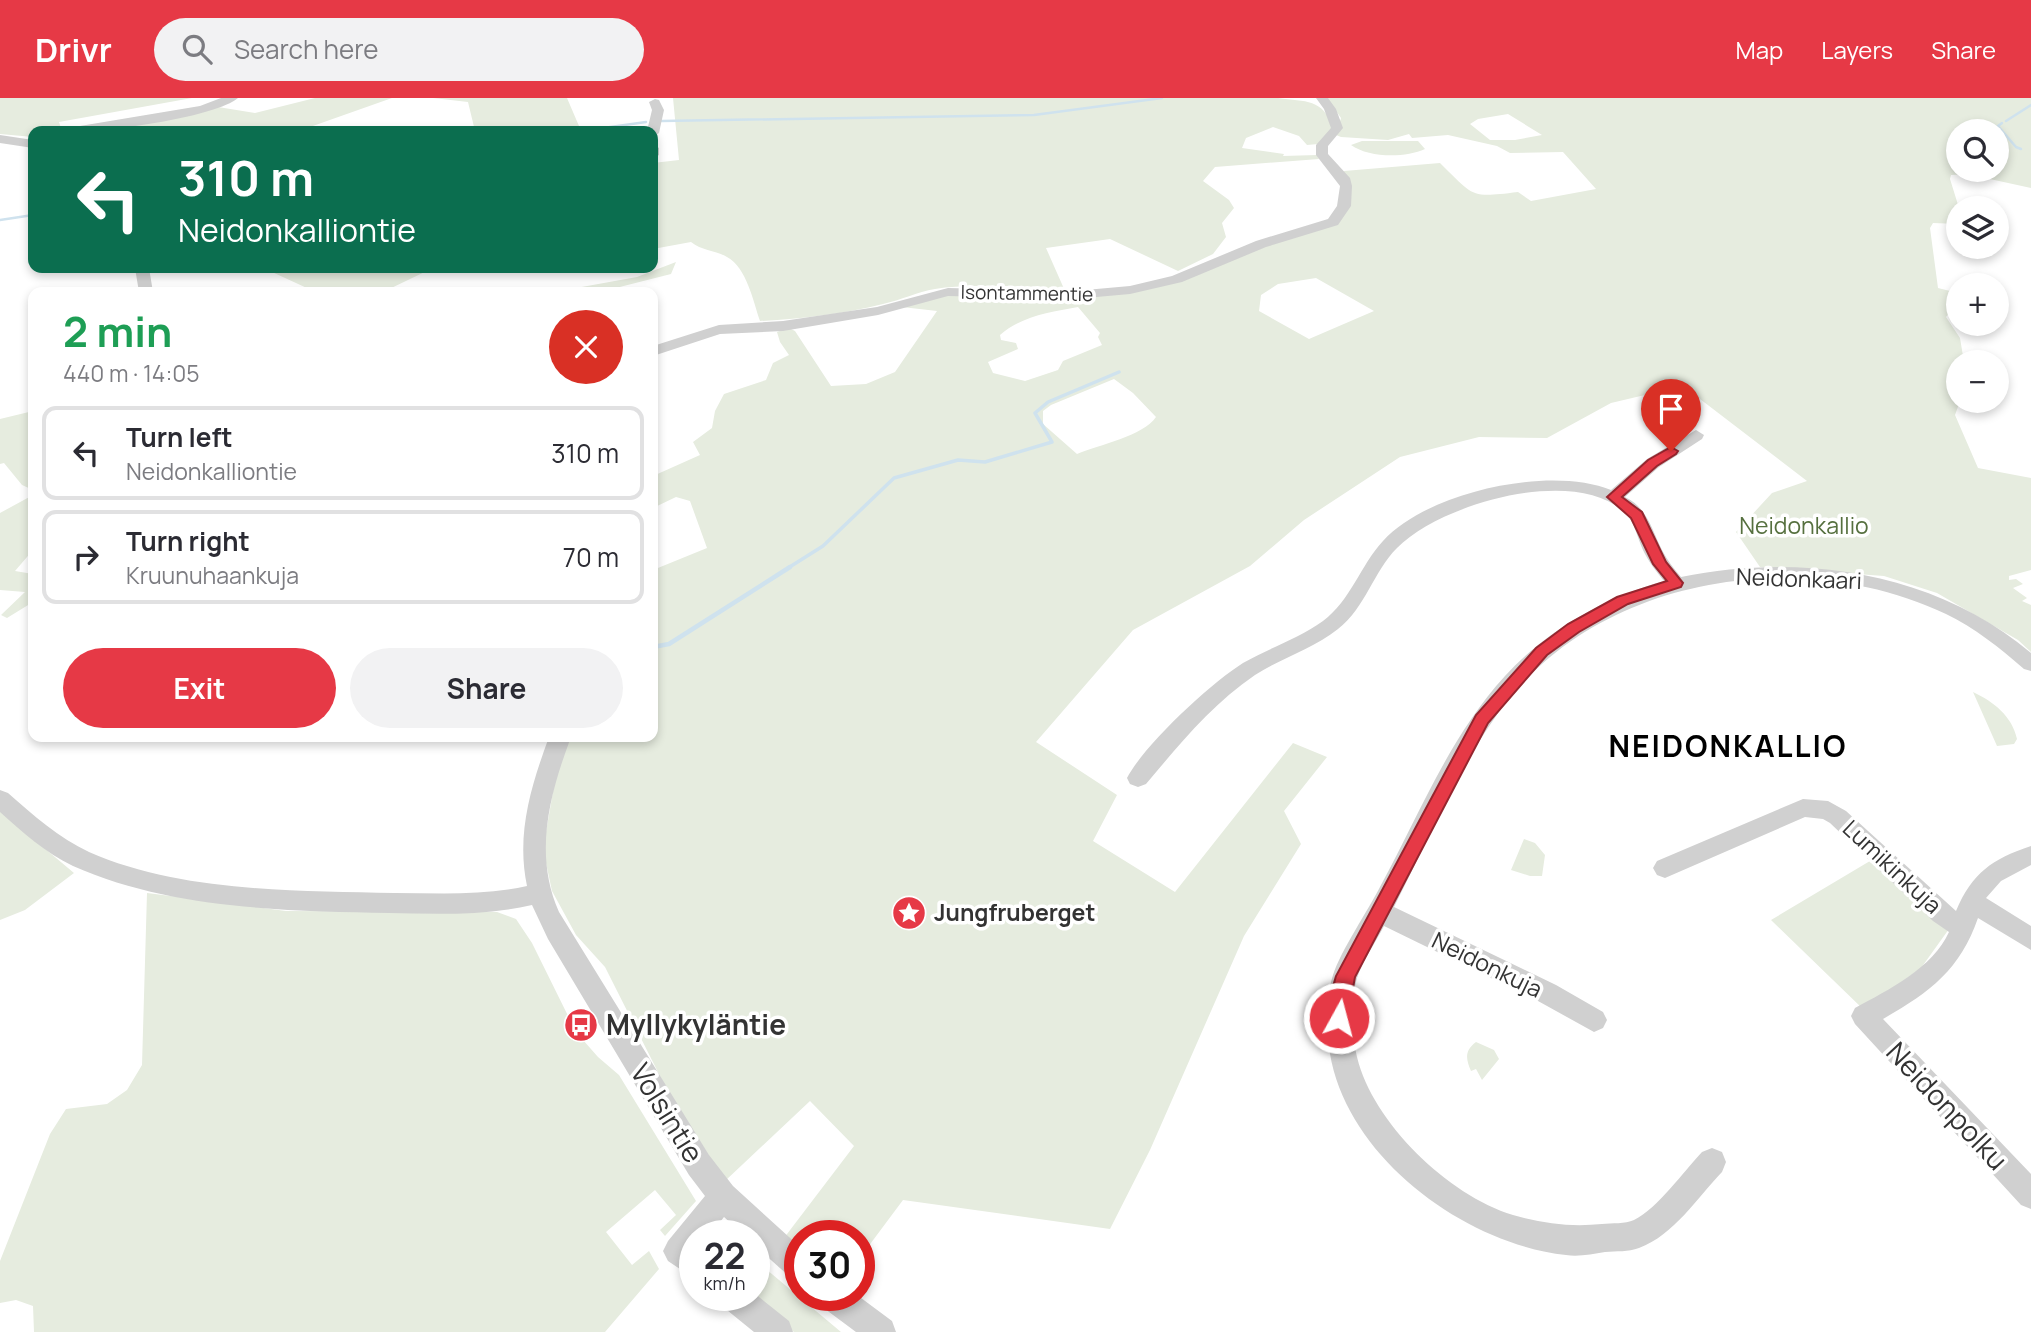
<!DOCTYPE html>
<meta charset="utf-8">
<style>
:root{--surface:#fff;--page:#f2f2f3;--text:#2b2b33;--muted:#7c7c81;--line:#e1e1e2;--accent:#e63946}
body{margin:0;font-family:Manrope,sans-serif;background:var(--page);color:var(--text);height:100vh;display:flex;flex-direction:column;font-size:26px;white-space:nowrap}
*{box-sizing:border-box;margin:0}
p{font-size:23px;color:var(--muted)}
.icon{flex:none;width:38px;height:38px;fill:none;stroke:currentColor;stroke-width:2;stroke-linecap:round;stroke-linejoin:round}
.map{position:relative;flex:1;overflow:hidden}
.details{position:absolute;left:28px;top:189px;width:630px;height:455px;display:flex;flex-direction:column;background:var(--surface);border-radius:14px;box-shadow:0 4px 10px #0003}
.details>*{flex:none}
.guide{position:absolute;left:28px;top:28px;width:630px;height:147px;border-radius:14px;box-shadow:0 4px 10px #0003;background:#0b6e4f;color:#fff;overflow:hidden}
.controls{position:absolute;left:1946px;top:21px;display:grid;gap:14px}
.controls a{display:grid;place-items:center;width:63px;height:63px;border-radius:50%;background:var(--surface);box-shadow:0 4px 10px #0003;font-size:35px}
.speed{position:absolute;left:679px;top:1122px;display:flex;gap:14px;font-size:35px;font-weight:700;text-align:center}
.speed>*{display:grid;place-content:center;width:91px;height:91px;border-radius:50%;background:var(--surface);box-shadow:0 4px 10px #0003;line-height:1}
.speed small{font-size:18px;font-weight:400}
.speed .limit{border:10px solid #d22;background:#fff;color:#111}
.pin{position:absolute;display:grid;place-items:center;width:60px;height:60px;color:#fff;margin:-72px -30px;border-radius:50% 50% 50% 0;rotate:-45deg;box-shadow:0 0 7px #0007}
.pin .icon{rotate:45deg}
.me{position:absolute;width:77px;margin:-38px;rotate:7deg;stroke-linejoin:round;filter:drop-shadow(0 0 5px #0008)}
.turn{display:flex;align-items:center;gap:24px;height:147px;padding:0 35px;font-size:32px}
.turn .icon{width:91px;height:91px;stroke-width:2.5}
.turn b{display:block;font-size:49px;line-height:60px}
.round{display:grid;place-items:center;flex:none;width:74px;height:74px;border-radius:37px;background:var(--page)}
.summary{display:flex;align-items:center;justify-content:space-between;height:119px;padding:0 35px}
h1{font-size:42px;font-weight:700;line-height:52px;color:#1e9e55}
.button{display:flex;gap:14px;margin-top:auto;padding:14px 35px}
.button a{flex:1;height:80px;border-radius:42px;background:var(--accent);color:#fff;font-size:28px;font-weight:700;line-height:80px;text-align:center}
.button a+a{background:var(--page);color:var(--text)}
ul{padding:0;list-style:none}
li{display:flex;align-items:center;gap:21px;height:94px;margin:0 14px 10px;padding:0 21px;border:4px solid var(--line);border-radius:14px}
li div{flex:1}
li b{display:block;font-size:26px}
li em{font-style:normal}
header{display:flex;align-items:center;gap:42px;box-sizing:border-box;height:98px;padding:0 35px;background:var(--accent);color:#fff}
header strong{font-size:33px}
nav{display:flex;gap:38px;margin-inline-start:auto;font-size:24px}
.search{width:490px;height:63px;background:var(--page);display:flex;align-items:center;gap:18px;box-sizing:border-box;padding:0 24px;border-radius:38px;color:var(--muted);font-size:26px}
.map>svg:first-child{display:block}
.green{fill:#e6ecdf;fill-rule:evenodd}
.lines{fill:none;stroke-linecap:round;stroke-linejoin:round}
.stream-far2{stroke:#cfe2ee;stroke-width:2.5}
.stream-far1{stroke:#cfe2ee;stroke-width:3.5}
.stream{stroke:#cfe2ee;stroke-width:4.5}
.minor{fill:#d0d0d0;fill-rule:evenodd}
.route{fill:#e63946;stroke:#96252e;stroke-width:2}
.labels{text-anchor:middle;stroke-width:7;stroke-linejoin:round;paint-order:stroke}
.far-street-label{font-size:19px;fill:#333;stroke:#fff}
.park-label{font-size:23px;fill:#56703f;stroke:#fff}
.street-label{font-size:23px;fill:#333;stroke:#fff}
.poi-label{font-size:23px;font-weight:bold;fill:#333;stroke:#fff;text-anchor:start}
.near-poi-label{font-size:28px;font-weight:bold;fill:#333;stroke:#fff;text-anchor:start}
.near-street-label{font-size:28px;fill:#333;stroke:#fff}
.district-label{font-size:30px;font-weight:bold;letter-spacing:2px;fill:#000;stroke:#fff}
</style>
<header>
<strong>Drivr</strong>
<div class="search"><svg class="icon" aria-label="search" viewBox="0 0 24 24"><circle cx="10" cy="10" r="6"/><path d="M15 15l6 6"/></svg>Search here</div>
<nav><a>Map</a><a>Layers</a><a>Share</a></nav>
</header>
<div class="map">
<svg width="2031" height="1234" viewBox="0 0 2031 1234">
<rect width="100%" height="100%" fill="#fff"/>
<path class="green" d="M0,0h192l-133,24 3,9h-29v6l-33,-3z
M315,0h77l-82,29 4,4h-228l132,-24 37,6z
M433,0h134l12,28 -32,5h-72l-7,-29z
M673,0h605c28,4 45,0 55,30l-15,16 -11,1 -8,-9 -26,-9 -27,11 -4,10 42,6 -1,2 34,-1 2,4 -104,8 -12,14 26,19 5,8 -12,15 4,14 -13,17 -35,17 -68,-32 -64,9 19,43c-42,-2 -88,-9 -130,-2 -18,3 -34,11 -52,15 -40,10 -82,15 -123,17 -7,-20 -13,-53 -33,-64 -12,-7 -25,-6 -36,-15l-38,7v-86l26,-3z
M1327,0h704v90l-64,-14 -16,1 -1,4 9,29 -1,16 -25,-1 -3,5 8,60 20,5v19h-8l-4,5 14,21 4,24h-6l2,39 -5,14 23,53 53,10v92l-22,6v4l7,-1 7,5 -10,4 14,10 -5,3 9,4v47l-13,-12 -81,-47 -53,-17 -124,-9 -24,-35 36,-39 35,-12 -124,-95 -72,17 -64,35 -68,-1 -79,20 -96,63 -54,46 -117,64 -97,112 81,53 -24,46 82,51 118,-149 34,14 -43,54 17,33 -57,92 -94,214 -40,79 -207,-29 -44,59v-23h-59v14l-16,-12 70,-92 -44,-45 -85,80 -60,-95 -60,-119 -29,-32 -24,-44 -9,-42 14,-80 14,-32h82v-167l54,-22 -17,-47 -14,-4 -23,11v-32l47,-21 -7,-13 19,-14 3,-17 9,-17 42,-14 7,-17 16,-8 -9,-13 -3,-10 12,-4 6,3 36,55 35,-2 29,-12 42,-61 -35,-4 45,-13 185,-2 210,-74 2,-47 96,-8c35,34 29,35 78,29l13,9 65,-12 -33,-37 -53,1 -13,-7 -49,-11 -36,3 -3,-4 -21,6 -47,-3 -5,-2 5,-17zM1508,16l34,21 -27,5h-25l-20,-16 8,-5zM1958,33h39v39h-39zM1316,180l58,33 -65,28 -50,-28 2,-16 17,-11zM1078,209l22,26 -2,4 4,8 -39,16 -5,9 -33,11 -32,-8 -5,-11 30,-13 -2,-6 -15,-3 -1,-5c22,-19 50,-23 78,-28zM1114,281l19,14 23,24c-13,19 -57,28 -79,37l-34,-30v-13l8,-6z
M1362,43h56l7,8c-20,9 -56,9 -74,-4z
M676,164l-5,12 -71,18h-46l83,-15z
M282,170h151l-50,24h-81l7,-3 -37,-17z
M33,313v79l-11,-5 -18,-22 -4,1v-45z
M33,397v55l-18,21 18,3v28l-26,16 -6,-3 24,-23 -25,-2v-77z
M1973,594c21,10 39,24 44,47l-3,5 -17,2z
M0,713l74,62 -49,37 -25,10z
M1524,741l11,4 10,12 -3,21h-12l-19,-6z
M1875,760l74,71 -28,39 -57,42 -93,-90z
M147,795l139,18 211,1 19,7 16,24 44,89 22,25 21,18 77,126 -31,35 -5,-6 16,-15 -21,-25 -49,42 26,33 17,-14 10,18 -54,63h-571l-1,-26 -17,-6 -16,3v-42l50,-127 16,-25 41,-5 20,-14 15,-25z
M1476,944l18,8 5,9 -17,21 -6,-11 -5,2c-5,-12 -7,-20 5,-29z
M754,1161l87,73h-47l-45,-37h5z"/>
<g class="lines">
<path class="stream-far2" d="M662,23l372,-6 128,-17
M2006,23l25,-16
M2002,25l-4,3 18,21 5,2
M582,33l64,-9
M0,122l33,-5"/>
<path class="stream-far1" d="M788,470l35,-22 71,-68 64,-18 27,2 67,-20 -17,-29 13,-11 71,-30"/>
<path class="stream" d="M653,549l16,-3 121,-77"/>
<path class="minor" d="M221,0h17c-24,20 -138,35 -170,33l6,-4 126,-21z
M1316,0h12l8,11 7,19 -15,18v8l22,24 2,8 -1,20 -13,19 -72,22 -84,35 -52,12 -56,5 -126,-3 -70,19 -95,16 -63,3 -67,22v-10l66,-21 64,-4 94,-14 71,-19 126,3 56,-5 42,-10 84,-35 72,-22 9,-13 3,-20 -24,-31v-10l15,-17 -7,-19z
M655,1l4,1 5,10 -5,23 -6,4v-6h-6l5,-21 -3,-8z
M0,37l33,5v8l-33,-5z
M653,46l6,4v7l-6,4z
M135,170h14l4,24h-14z
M1696,332l8,5 -2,4 -43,28 -34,30c22,10 27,33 37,53 5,10 12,19 19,27 120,-25 255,-5 350,76v18l-7,-2c-24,-21 -49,-41 -78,-55 -136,-65 -324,-42 -427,73 -53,60 -88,148 -125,220l162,78 47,27 4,8 -4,8 -9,4 -56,-31 -154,-75c-8,16 -21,34 -27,52 -7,23 -6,55 0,79 16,66 91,138 156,158 30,9 59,12 89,9 10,-1 23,0 32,-4 24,-12 49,-48 68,-68l10,-4 10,4 4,10 -4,10c-25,26 -48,63 -83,76 -11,4 -22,3 -34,4 -13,2 -26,5 -39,3 -100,-11 -218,-96 -236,-201 -4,-25 -5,-54 3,-79 8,-25 35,-64 48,-90 38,-70 69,-149 124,-209 42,-46 99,-78 159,-95 -8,-10 -16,-20 -21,-31 -6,-13 -8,-28 -19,-38 -50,-47 -184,-8 -227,36 -24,24 -31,59 -59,81 -25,20 -57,29 -83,46 -43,29 -76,70 -109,109l-8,3 -8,-3 -3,-6c17,-33 84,-95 116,-115 26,-15 55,-24 80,-42 28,-21 37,-55 60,-80 44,-49 167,-76 228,-51l36,-31z
M549,639h22c-21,56 -38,117 -12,175l150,243 24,31 67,61v35l-10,-5 -36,-32v-9h-9l-21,-19 -15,19h-14v43l-27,-18 -5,-10 5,-10 37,-45 -16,-21 -141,-236 -16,-34c-47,11 -96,9 -143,8 -105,-2 -219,-4 -316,-47 -27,-13 -51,-34 -73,-54v-22l8,3c25,22 51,45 81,59 90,40 208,39 305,41 44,0 90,3 133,-7 -11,-52 4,-100 22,-149z
M1803,701l25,2 18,10 110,100c16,-38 36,-52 75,-65v19l-30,16 -15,17 45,28v24l-53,-32c-18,52 -48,74 -95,101l148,155v35l-10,-4 -166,-181 -4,-8 4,-8c33,-18 78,-40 94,-76l-16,-11 -103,-98 -7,-4 -18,-2 -140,61 -8,-3 -4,-7 4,-7z
M754,1195l35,28 4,11h-39l-32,-26 -4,-11z
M817,1197h40l35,26 4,11h-40l-35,-26z"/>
</g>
<path class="route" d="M1671,349l7,4 -2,3 -19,12 -35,31 20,15 24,50 17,21 -2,4 -53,17 -49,28 -32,23 -59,68 -133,254 -9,48 -7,2 -7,-2c-7,-15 0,-34 4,-49l140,-261 60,-67 32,-24 49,-27 50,-16 -14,-17 -22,-46 -24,-21 41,-37z"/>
<defs>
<g id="sight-disc" transform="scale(1.75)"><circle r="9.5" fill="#e63946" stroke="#fff"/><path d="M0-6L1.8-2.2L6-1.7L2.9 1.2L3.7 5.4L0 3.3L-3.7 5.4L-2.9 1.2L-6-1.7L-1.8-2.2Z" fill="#fff"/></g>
<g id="bus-disc" transform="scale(1.75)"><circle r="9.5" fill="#e63946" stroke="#fff"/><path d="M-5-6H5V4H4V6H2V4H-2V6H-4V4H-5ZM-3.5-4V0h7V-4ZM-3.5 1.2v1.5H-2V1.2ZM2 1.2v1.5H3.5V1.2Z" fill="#fff"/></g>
</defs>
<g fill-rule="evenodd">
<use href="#sight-disc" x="909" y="815"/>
<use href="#bus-disc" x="581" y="927"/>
</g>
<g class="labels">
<g class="far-street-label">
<text transform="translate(1027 195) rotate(1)" y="7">Isontammentie</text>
</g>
<g class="park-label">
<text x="1804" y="436">Neidonkallio</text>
</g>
<g class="street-label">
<text transform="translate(1799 481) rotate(2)" y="8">Neidonkaari</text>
<text transform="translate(1892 769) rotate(43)" y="8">Lumikinkuja</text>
<text transform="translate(1487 867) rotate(26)" y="8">Neidonkuja</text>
</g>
<g class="poi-label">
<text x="934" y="823">Jungfruberget</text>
</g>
<g class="near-poi-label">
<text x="606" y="937">Myllykyläntie</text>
</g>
<g class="near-street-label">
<text transform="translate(1947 1008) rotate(47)" y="10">Neidonpolku</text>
<text transform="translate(667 1015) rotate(58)" y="10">Volsintie</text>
</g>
<g class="district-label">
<text x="1728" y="659">NEIDONKALLIO</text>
</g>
</g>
</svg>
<div class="controls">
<a><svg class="icon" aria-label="search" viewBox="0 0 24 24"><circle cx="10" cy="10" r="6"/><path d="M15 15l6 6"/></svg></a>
<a><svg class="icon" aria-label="layers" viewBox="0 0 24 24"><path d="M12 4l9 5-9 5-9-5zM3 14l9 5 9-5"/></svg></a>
<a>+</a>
<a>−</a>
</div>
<div class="speed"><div>22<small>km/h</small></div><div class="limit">30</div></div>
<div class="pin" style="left:1671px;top:353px;background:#d93025"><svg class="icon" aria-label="arrive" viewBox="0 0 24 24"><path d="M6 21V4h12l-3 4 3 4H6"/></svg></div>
<svg class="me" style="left:1339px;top:920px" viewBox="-20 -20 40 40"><circle r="17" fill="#e63946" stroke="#fff" stroke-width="3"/><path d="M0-11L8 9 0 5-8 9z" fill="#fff"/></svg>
<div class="guide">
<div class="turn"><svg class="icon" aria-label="left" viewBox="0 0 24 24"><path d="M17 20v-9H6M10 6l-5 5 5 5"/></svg><div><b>310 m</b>Neidonkalliontie</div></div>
</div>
<section class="details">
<div class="summary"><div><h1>2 min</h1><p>440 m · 14:05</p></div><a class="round" style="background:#d93025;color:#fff"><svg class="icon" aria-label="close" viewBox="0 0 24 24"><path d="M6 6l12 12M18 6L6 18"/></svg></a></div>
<ul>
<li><svg class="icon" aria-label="left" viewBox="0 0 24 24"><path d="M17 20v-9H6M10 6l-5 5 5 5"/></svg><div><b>Turn left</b><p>Neidonkalliontie</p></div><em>310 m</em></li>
<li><svg class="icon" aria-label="right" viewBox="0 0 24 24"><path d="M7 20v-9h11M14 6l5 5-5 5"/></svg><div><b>Turn right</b><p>Kruunuhaankuja</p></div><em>70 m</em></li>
</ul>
<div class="button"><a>Exit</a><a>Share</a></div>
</section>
</div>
